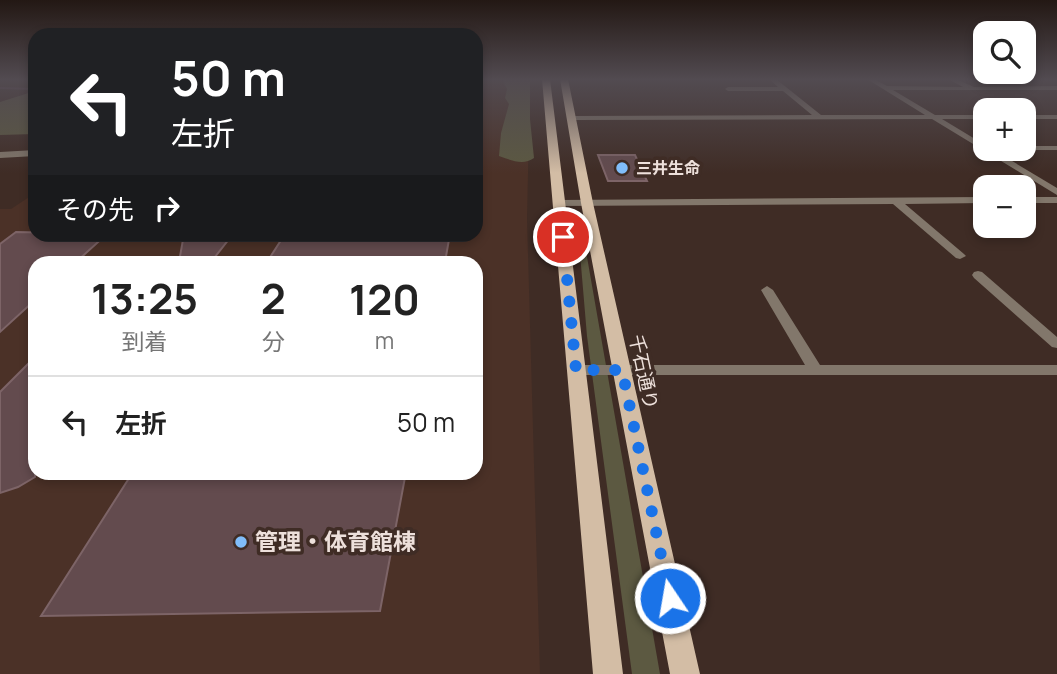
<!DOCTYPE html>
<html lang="ja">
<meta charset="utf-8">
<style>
:root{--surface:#fff;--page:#f2f2f2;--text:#222;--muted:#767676;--line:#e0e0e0}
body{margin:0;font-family:Manrope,"Noto Sans JP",sans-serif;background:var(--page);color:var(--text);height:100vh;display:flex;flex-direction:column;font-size:26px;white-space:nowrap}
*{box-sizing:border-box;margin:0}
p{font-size:23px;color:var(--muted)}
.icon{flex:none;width:38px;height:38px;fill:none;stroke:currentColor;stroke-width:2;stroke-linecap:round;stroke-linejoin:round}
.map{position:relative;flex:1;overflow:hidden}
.sheet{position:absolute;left:28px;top:256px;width:455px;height:224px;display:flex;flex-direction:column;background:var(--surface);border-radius:21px;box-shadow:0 4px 10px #0003}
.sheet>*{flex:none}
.hud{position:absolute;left:28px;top:28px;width:455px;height:214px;border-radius:21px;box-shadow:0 4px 10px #0003;background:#202124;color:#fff;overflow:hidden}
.controls{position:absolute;left:973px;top:21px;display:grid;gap:14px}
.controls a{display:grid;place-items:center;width:63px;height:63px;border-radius:14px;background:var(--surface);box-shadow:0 4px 10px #0003;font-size:35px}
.pin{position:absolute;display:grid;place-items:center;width:60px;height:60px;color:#fff;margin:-30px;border:4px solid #fff;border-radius:50%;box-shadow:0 2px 7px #0007}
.me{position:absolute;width:77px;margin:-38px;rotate:348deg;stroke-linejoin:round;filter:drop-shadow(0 0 5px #0008)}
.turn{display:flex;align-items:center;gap:24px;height:147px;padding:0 28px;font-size:32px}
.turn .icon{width:91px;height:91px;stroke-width:2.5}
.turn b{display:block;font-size:49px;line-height:60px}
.then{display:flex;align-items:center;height:66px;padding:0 28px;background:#0003;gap:14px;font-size:26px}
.eta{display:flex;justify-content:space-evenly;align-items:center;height:119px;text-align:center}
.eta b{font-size:42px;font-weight:700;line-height:49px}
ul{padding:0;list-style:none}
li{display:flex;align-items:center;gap:21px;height:91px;padding:0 28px;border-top:2px solid var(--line)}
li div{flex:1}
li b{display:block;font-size:26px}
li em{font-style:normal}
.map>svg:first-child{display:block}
.built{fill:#4b3127;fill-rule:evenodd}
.green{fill:#5c5941}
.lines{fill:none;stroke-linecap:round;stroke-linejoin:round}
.stream{fill:#5e4254;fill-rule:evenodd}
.building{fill:#634b4e;stroke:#7d6467;stroke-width:2}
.minor{fill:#82776b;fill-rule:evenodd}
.primary{fill:#d3bda5;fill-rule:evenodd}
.route{stroke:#1a73e8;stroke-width:12;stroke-dasharray:0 21.6}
.poi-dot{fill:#80bdfa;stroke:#3f2c25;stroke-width:2.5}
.labels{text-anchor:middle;stroke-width:7;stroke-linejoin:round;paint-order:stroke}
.far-poi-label{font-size:16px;font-weight:bold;fill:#ede0db;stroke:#3f2c25;text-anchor:start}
.street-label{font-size:19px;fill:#ede0db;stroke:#3f2c25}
.near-poi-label{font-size:23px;font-weight:bold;fill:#ede0db;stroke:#3f2c25;text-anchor:start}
</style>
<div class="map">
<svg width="1057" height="674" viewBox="0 0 1057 674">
<rect width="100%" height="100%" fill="#3f2c25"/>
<path class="built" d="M476,79h54v3l-3,137 13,455h-540v-465h11l24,-16v41h441zM35,262h441v210h-441z"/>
<path class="green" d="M502,79h27l1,3v37l4,39c-11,8 -23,2 -35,-2l2,-23 8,-29 -4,-6 2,-9z
M35,91v43l-35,1v-33z
M580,217l80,457h-28l-45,-338 -10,-118z"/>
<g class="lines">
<path class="stream" d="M0,87l35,1v2l-35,-1z"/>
</g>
<path class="building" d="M598,155h37l12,26h-39z
M16,232l91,2 -31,28h-41v38l-35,32v-88z
M184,234h49l-22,28h-32z
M285,234h165l-5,28h-178z
M35,357v120l-17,10 -18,6v-101z
M133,472h273l-26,139 -339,5z"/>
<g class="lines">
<path class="minor" d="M769,79h7l45,36h104l-58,-36h7l13,7 76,1 -15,-8h8l18,8 83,-1v4h-164l42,25h50v4h-43l43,26v4h7l65,39v7l-125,-76 -360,1 -4,-2 4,-2 240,-1 -29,-24h-55l-3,-2 3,-2h50z
M1024,115h33v4h-33z
M1024,146h33v4h-36z
M35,150v6l-35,2v-6z
M985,197v6l-80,1 59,50 2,2 -6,3 -4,-1 -63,-54 -334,2 -5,-3 5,-3z
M1024,197h33v6h-33z
M978,271l4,1 75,65v11l-5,-1 -78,-69 -2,-3 2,-3z
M767,286l6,4 47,75h237v10h-481l-7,-5 7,-5h229l-44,-75z"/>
<path class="primary" d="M542,79h8l73,595h-30z
M560,79h8l25,124 107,471h-30l-89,-471z"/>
</g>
<linearGradient id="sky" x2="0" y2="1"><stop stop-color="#231814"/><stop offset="0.46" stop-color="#524b51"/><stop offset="1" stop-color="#524b51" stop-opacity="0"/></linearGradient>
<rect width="1057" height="173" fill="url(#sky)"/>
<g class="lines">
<path class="route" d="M563,237l13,133h46l48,228"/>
</g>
<g class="poi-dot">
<circle cx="622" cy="168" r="7"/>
<circle cx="241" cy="542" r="7"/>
</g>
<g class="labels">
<g class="far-poi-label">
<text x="636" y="174">三井生命</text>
</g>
<g class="street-label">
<text transform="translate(644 372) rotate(78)" y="7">千石通り</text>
</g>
<g class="near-poi-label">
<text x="255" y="550">管理・体育館棟</text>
</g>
</g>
</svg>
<div class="controls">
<a><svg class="icon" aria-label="search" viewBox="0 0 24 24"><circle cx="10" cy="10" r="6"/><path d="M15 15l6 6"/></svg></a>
<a>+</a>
<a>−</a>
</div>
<div class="pin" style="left:563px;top:237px;background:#d93025"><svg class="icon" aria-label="arrive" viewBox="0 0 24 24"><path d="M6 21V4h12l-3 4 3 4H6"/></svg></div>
<svg class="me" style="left:670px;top:598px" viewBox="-20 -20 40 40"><circle r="17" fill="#1a73e8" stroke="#fff" stroke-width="3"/><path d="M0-11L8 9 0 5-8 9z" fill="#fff"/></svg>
<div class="hud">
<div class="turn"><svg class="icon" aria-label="left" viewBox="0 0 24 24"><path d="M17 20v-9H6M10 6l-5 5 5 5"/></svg><div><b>50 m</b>左折</div></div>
<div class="then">その先<svg class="icon" aria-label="right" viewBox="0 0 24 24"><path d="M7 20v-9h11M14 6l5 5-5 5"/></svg></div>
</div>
<section class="sheet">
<div class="eta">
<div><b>13:25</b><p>到着</p></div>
<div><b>2</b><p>分</p></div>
<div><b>120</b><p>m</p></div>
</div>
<ul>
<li><svg class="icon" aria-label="left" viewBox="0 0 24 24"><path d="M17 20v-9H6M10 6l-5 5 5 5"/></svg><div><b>左折</b></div><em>50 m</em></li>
</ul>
</section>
</div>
